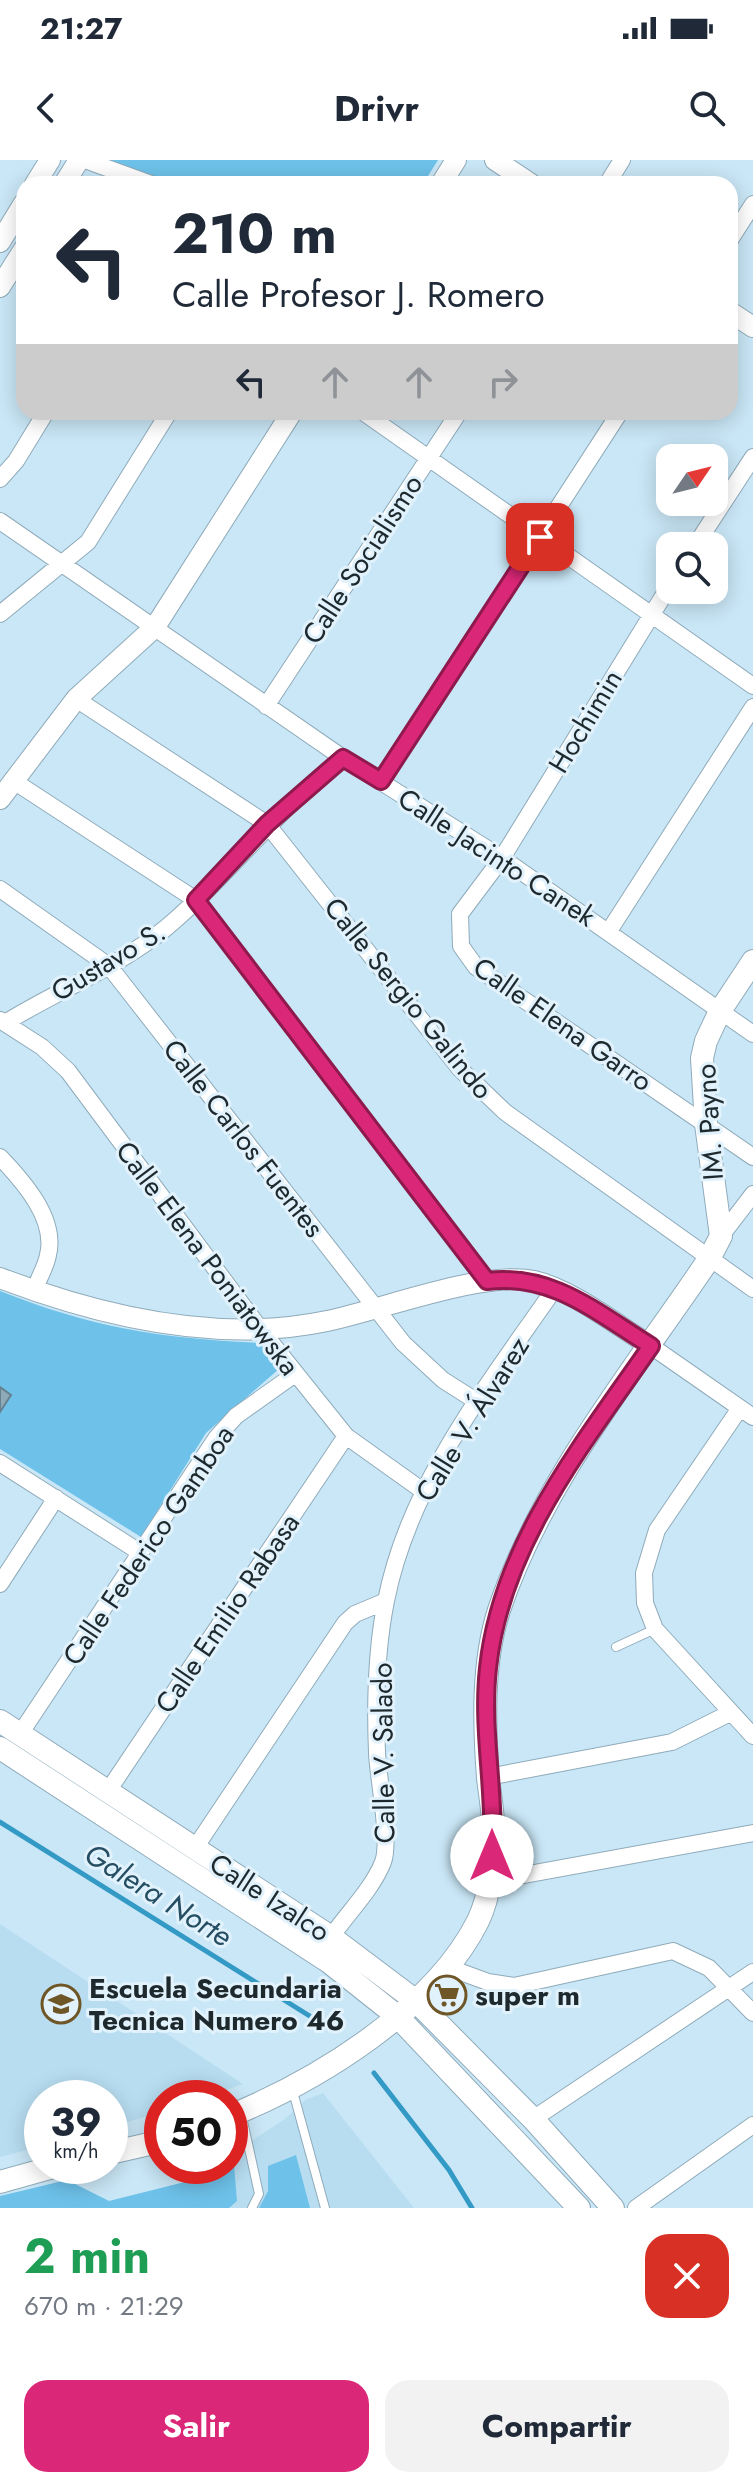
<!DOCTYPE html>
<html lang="es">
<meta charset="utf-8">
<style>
:root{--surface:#fff;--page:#f2f2f3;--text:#1f2937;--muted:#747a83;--accent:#db2777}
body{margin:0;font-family:Jost,sans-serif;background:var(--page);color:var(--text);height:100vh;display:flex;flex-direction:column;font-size:30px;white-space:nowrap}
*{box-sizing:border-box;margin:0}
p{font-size:26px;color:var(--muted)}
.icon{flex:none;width:44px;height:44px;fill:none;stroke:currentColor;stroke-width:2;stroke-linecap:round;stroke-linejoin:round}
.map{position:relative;height:2048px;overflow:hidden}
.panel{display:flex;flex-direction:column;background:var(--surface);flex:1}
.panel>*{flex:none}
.top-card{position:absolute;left:16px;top:16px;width:722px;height:244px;border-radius:24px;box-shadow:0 4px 20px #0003;background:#fff;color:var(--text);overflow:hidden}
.needle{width:52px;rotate:55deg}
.tools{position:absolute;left:656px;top:284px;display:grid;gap:16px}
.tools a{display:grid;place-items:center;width:72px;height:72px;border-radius:16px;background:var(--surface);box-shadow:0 4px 20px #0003;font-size:40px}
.speed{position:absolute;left:24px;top:1920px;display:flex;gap:16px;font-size:40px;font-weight:700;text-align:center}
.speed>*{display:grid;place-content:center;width:104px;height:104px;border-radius:50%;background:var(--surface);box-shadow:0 4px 20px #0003;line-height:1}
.speed small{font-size:20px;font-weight:400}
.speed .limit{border:12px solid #d22;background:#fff;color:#111}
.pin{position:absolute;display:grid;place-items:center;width:68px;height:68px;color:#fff;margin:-34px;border-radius:16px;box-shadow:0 4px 12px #0006}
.me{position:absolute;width:88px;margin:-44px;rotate:0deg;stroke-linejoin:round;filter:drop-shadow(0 0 6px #0008)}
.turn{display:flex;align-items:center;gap:28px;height:168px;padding:0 24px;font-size:36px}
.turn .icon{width:104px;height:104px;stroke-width:2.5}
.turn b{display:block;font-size:56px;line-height:68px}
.lanes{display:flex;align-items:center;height:76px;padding:0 24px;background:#0003;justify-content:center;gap:40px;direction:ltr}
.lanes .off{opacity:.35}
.round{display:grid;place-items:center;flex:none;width:84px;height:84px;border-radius:24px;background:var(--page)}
.head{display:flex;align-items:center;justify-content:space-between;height:136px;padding:0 24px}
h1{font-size:48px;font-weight:700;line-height:60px;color:#1e9e55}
.primary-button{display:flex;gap:16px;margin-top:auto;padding:16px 24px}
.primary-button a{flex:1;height:92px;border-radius:24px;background:var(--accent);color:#fff;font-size:32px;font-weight:700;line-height:92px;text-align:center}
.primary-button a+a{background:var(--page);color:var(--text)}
.status{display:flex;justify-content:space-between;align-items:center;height:56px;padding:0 40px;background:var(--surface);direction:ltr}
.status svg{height:22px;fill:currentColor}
header{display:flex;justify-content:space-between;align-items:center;height:104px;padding:0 24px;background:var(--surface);font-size:36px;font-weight:700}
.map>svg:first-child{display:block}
.built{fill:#b8ddf1}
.green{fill:#6ec2ea}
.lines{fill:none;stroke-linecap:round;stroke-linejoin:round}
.stream{stroke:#3399c5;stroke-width:5}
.building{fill:#8eaab9;stroke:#65808e;stroke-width:2}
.service-casing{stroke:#8fabba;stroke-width:10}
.minor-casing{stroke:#8fabba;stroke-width:18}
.tertiary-casing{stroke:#8fabba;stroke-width:22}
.secondary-casing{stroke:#8fabba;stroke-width:24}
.service{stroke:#fff;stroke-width:8}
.minor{stroke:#fff;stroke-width:16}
.tertiary{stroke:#fff;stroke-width:20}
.secondary{stroke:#fff;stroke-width:22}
.route-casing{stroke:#8e194d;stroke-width:20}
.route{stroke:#db2777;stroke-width:14}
.labels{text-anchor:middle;stroke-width:6;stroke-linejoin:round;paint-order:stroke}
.street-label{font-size:28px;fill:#1e292e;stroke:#e1f2fc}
.poi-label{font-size:28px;font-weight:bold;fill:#1e292e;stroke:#e1f2fc;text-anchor:start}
.water-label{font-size:30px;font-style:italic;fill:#254e62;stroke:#e1f2fc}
</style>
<div class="status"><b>21:27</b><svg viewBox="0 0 49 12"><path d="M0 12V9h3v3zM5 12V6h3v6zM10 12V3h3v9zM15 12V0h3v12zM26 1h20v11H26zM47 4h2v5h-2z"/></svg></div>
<header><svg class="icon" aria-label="back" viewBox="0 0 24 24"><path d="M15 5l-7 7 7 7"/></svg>Drivr<svg class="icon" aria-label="search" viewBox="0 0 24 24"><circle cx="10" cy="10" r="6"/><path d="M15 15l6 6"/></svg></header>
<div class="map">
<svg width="753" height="2048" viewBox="0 0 753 2048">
<rect width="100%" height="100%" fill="#cae7f7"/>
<path class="built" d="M0,1764l243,160 -41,14h-40v14l-52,15v-29h-68v48l-42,11z
M323,1933l91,115h-414v-12l67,-16 42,21 84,-21 21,-14h16v-11l55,-36 20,-19z"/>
<path class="green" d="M102,0h336l-15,24h-251z
M0,1131c93,37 160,47 259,52l21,25 -74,65 -65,104 -141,-88z
M296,1995l14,53h-51l9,-17v-25z
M230,2003l4,2 3,36 -8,7h-229v-12l67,-16 42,21 84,-21 21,-14z"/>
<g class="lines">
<path class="stream" d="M0,1662l332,208
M374,1913l75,97 23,38"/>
</g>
<path class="building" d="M0,1227l11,8 -11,17z"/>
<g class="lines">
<g class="service-casing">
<path id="service" d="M616,1487l39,-18
M292,1928l33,120
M241,1952l18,82 -7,14"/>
</g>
<g class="minor-casing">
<path id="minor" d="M85,0l66,24
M607,24l15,-24
M730,80l23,-36
M363,252l390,274
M0,319l16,-18 30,-49
M0,361l343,237 159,100 251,176
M695,386l58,-89
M670,425l-168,273 -42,56 1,32 15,21 277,190
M0,454l88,-72 81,-130
M76,539l191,125 193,245 45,43 248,177
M266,546l193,-294
M12,620l184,120 291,381
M381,621l239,-369
M0,729l109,77 294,377 40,37 33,21
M609,771l144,-224
M0,860l42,27 26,24 193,259 85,106 77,55
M5,863c53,-33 114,-56 162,-96 63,-53 111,-119 176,-169
M0,997c23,24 57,62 48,98 -2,12 -10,24 -14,36
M721,1076l32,-42
M651,1186l102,71
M740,1248l-83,122 -13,43 1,30 10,26 98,107
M0,1303l141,90
M0,1424l56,-86
M20,1574l197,-297 19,-21 59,-42
M488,1617l184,-35 58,-29
M108,1631l238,-355
M195,1688l150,-225 10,-9 31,-13
M491,1721l262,-48
M331,1777c16,-23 42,-49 52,-75 8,-21 -5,-84 -6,-109 -2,-49 -1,-103 9,-152 23,-118 102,-216 169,-313
M447,1807l41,15 26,4 159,-35 36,17 44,45
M533,1959l220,-147
M636,2048l117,-83"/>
</g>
<g class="tertiary-casing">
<path id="tertiary" d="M495,0l36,24
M35,24l15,-24
M64,24l15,-24
M441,24l15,-24
M0,82l24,-39
M0,127l24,-38
M730,152l23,15
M0,639l76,-100 79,-72 137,-215
M0,1118c102,39 218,66 327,43 54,-11 157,-51 207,-40 37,8 84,45 117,65"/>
</g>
<g class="secondary-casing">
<path id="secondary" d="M0,1561l331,216 85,64 117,118 80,89
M0,1588l329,214 68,54 182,192
M230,1956c88,-36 204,-107 248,-195 13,-27 15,-59 15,-89 1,-17 -3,-36 -5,-54 -4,-54 -6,-115 11,-168 44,-130 134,-238 210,-351l12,-23 -15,-112 -4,-66 4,-17 14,-30 33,-50
M110,1993l52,-12
M0,2022l57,-16"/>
</g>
<use href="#service" class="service"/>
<use href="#minor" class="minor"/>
<use href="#tertiary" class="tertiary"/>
<use href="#secondary" class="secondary"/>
</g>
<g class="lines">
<g class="route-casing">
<path id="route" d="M492,1696c4,-63 -11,-125 -4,-188 13,-123 95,-224 163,-322 -54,-33 -98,-73 -164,-65l-291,-381 71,-76 76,-66 38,23 159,-244"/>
</g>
<use href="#route" class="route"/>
</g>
<defs>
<g id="supermarket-ring" transform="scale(2)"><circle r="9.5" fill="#e1f2fc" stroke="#6f5627" stroke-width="1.5"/><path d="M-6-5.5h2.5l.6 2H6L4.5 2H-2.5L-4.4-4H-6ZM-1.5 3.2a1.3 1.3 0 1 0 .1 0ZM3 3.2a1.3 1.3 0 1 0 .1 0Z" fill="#6f5627"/></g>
<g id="school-ring" transform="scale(2)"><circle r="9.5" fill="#e1f2fc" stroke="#6f5627" stroke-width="1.5"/><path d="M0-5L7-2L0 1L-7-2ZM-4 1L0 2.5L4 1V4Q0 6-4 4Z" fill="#6f5627"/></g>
</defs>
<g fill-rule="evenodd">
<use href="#supermarket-ring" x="447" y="1835"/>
<use href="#school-ring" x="61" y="1844"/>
</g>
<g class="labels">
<g class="street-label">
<text transform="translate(362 399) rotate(-57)" y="10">Calle Socialismo</text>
<text transform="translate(585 561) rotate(-59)" y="10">Hochimin</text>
<text transform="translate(497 697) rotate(33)" y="10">Calle Jacinto Canek</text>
<text transform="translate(108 801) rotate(-31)" y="10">Gustavo S.</text>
<text transform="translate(409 838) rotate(51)" y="10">Calle Sergio Galindo</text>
<text transform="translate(563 864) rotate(35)" y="10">Calle Elena Garro</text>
<text transform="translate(709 962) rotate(-94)" y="10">IM. Payno</text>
<text transform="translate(244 978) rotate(52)" y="10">Calle Carlos Fuentes</text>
<text transform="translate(208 1098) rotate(53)" y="10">Calle Elena Poniatowska</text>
<text transform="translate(472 1259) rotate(-58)" y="10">Calle V. Álvarez</text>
<text transform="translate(148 1385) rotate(-56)" y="10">Calle Federico Gamboa</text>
<text transform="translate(227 1453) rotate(-56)" y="10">Calle Emilio Rabasa</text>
<text transform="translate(383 1593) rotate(-91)" y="10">Calle V. Salado</text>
<text transform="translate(270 1737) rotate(33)" y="10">Calle Izalco</text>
</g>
<g class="poi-label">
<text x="89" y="1838">Escuela Secundaria<tspan x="89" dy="32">Tecnica Numero 46</tspan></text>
<text x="475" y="1845">super m</text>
</g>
<g class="water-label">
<text transform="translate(158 1735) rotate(32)" y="10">Galera Norte</text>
</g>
</g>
</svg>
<div class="tools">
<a><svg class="needle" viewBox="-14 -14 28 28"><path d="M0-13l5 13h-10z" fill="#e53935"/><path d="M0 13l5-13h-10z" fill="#747a83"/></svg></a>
<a><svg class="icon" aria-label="search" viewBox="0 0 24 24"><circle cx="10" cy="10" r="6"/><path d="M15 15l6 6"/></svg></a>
</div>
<div class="speed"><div>39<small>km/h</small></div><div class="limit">50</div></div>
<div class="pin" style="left:540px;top:377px;background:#d93025"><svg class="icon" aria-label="arrive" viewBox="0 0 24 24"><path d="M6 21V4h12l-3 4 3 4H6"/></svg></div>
<svg class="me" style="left:492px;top:1696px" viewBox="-20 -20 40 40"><circle r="19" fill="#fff"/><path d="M0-13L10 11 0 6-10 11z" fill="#db2777"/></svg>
<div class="top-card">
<div class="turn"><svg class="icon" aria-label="left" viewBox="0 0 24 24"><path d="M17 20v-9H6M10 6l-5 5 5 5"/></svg><div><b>210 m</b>Calle Profesor J. Romero</div></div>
<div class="lanes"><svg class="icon" aria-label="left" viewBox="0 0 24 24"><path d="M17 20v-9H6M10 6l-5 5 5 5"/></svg><svg class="icon off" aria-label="ahead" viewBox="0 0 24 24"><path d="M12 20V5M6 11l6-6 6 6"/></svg><svg class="icon off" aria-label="ahead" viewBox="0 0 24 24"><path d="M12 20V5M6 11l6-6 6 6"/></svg><svg class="icon off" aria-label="right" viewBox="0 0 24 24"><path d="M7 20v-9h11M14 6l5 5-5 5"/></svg></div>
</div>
</div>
<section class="panel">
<div class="head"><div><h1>2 min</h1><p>670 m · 21:29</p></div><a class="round" style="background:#d93025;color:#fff"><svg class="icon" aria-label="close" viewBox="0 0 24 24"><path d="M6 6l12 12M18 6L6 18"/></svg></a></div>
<div class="primary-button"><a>Salir</a><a>Compartir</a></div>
</section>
